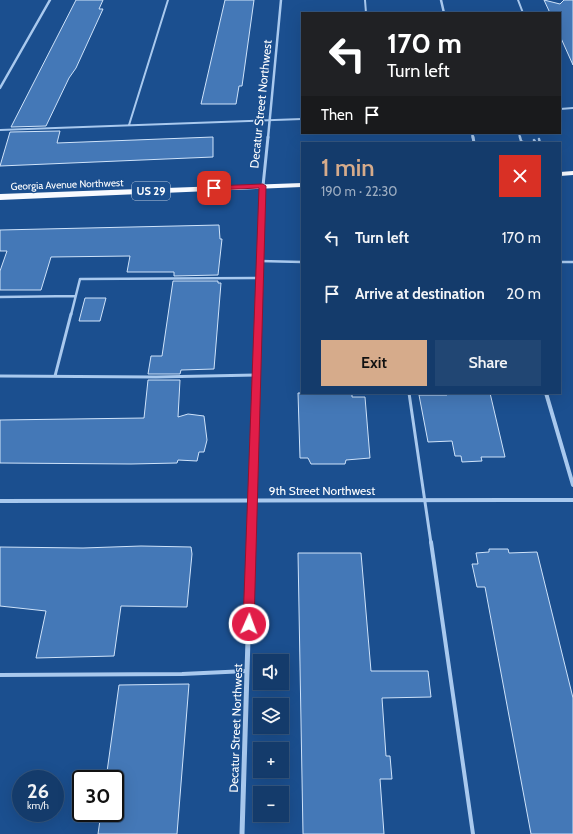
<!DOCTYPE html>
<meta charset="utf-8">
<style>
:root{--surface:#143b6b;--page:#214673;--text:#f1f3f6;--muted:#9dadc1;--line:#33557e;--accent:#d6ab8b}
body{margin:0;font-family:Cabin,sans-serif;background:var(--page);color:var(--text);height:100vh;display:flex;flex-direction:column;font-size:15px;white-space:nowrap}
*{box-sizing:border-box;margin:0}
p{font-size:13px;color:var(--muted)}
.icon{flex:none;width:22px;height:22px;fill:none;stroke:currentColor;stroke-width:2;stroke-linecap:round;stroke-linejoin:round}
.map{position:relative;flex:1;overflow:hidden}
.panel{position:absolute;left:301px;top:142px;width:260px;height:252px;display:flex;flex-direction:column;background:var(--surface);border-radius:0px;box-shadow:0 4px 16px #0002,0 0 0 1px var(--line)}
.panel>*{flex:none}
.hud{position:absolute;left:301px;top:12px;width:260px;height:122px;border-radius:0px;box-shadow:0 4px 16px #0002,0 0 0 1px var(--line);background:#202124;color:#fff;overflow:hidden}
.tools{position:absolute;left:253px;top:654px;display:grid;gap:8px}
.tools a{display:grid;place-items:center;width:36px;height:36px;border-radius:0px;background:var(--surface);box-shadow:0 4px 16px #0002,0 0 0 1px var(--line);font-size:20px}
.speed{position:absolute;left:12px;top:770px;display:flex;gap:8px;font-size:20px;font-weight:700;text-align:center}
.speed>*{display:grid;place-content:center;width:52px;height:52px;border-radius:50%;background:var(--surface);box-shadow:0 4px 16px #0002,0 0 0 1px var(--line);line-height:1}
.speed small{font-size:10px;font-weight:400}
.speed .limit{border:2px solid #111;border-radius:6px;background:#fff;color:#111}
.pin{position:absolute;display:grid;place-items:center;width:34px;height:34px;color:#fff;margin:-17px;border-radius:8px;box-shadow:0 2px 6px #0006}
.me{position:absolute;width:44px;margin:-22px;rotate:2deg;stroke-linejoin:round;filter:drop-shadow(0 0 3px #0008)}
.turn{display:flex;align-items:center;gap:14px;height:84px;padding:0 20px;font-size:18px}
.turn .icon{width:52px;height:52px;stroke-width:2.5}
.turn b{display:block;font-size:28px;line-height:34px}
.then{display:flex;align-items:center;height:38px;padding:0 20px;background:#0003;gap:8px;font-size:15px}
.round{display:grid;place-items:center;flex:none;width:42px;height:42px;border-radius:0px;background:var(--page)}
.head{display:flex;align-items:center;justify-content:space-between;height:68px;padding:0 20px}
h1{font-size:24px;font-weight:600;line-height:30px;color:var(--accent)}
.cta{display:flex;gap:8px;margin-top:auto;padding:8px 20px}
.cta a{flex:1;height:46px;border-radius:0px;background:var(--accent);color:#111;font-size:16px;font-weight:600;line-height:46px;text-align:center}
.cta a+a{background:var(--page);color:var(--text)}
ul{padding:0;list-style:none}
li{display:flex;align-items:center;gap:12px;height:56px;padding:0 20px}
li div{flex:1}
li b{display:block;font-size:15px}
li em{font-style:normal}
.map>svg:first-child{display:block}
.building{fill:#4478b7;stroke:#cfe3fa}
.lines{fill:none;stroke-linecap:round;stroke-linejoin:round}
.service-far3{stroke:#a9c9ee;stroke-width:2}
.service-far2{stroke:#a9c9ee;stroke-width:2.5}
.service-far1{stroke:#a9c9ee;stroke-width:3}
.service{stroke:#a9c9ee;stroke-width:4}
.minor-far3{stroke:#a9c9ee;stroke-width:2.5}
.minor-far2{stroke:#a9c9ee;stroke-width:3}
.minor-far1{stroke:#a9c9ee;stroke-width:4}
.minor{stroke:#a9c9ee;stroke-width:5}
.trunk{fill:#f8faff;fill-rule:evenodd}
.route{fill:#e11d48;stroke:#92132f}
.labels{text-anchor:middle;stroke-width:3;stroke-linejoin:round;paint-order:stroke}
.far-street-label{font-size:10px;fill:#fff;stroke:#1b4f8f}
.shield{fill:#1b4f8f;stroke:#bbcadd;stroke-width:1}
.shield-label{font-size:11px;font-weight:bold;fill:#fff}
.street-label{font-size:12px;fill:#fff;stroke:#1b4f8f}
</style>
<div class="map">
<svg width="573" height="834" viewBox="0 0 573 834">
<rect width="100%" height="100%" fill="#1b4f8f"/>
<path class="building" d="M76,0h27l-4,9h4l-27,59 -7,10 -23,48 -35,1z
M225,0h29l-12,86h-3l-3,18h-35z
M544,0l16,4 4,-4h9v65l-13,-29v-23h-10z
M60,131l-3,12 156,-6v20l-213,9 10,-34z
M219,225l1,14h2l-4,36 -44,1v-4h-47l3,-16 -79,1 -10,33h-41v-19l7,-20h-7v-21z
M173,281h45v2h3l-7,86 -33,1 -1,4h-32l3,-18h11z
M85,298h21l-6,23h-21z
M148,380h32l-2,37 10,-3 16,2 3,24 -3,12h-5l-2,9 -19,-1 -1,3 -46,1 -131,-1v-43l144,-2z
M298,393h54v4h13l5,61 -24,2 -1,4h-34l-3,-6h-8z
M447,393h43l15,64h-24l1,4 -20,1 -1,-6h-6l-3,-15 -24,1 -9,-47h28z
M141,546l50,1 1,7 -5,53 -66,-1 -7,50 -78,2 10,-47 -46,-5v-59l83,1z
M489,549h19l1,4 28,-1 36,146v136h-42l-46,-247h-8l-5,-23h6l-2,-11 13,-1z
M298,553h63l10,118h57l3,26 -49,1 4,58h4l2,23h-12l4,55h-81z
M189,684l-12,150h-79l3,-21h14v-34h-9l13,-94z"/>
<g class="lines">
<path class="service-far3" d="M365,0l1,13
M518,0l5,13
M560,109l13,-1
M129,125l39,-125
M0,130l302,-11
M519,133l1,5"/>
<path class="service-far2" d="M520,137l1,4 4,2
M539,139l1,4
M534,140l2,3
M260,261l42,1
M560,262h13
M0,297l75,-1
M71,315l9,-36 180,-1"/>
<path class="service-far1" d="M0,376l156,1 101,-2
M55,376l16,-62
M409,393l22,150"/>
<path class="service" d="M431,542l42,292
M0,675l182,-1 65,-3"/>
<path class="minor-far3" d="M441,0l3,13
M0,88l50,-88
M472,133l1,5
M268,138l13,-138"/>
<path class="minor-far2" d="M473,137l1,6
M259,315l4,-129 5,-49"/>
<path class="minor-far1" d="M546,393l27,92
M0,501l573,-1
M251,543l8,-229"/>
<path class="minor" d="M242,834l9,-292"/>
<path class="trunk" d="M573,171v4l-13,1v-4z
M302,183v4l-302,13v-6z"/>
</g>
<path class="route" d="M263,184l3,2 -12,438 -1,4 -4,2 -4,-2 -2,-4 16,-436 -45,2 -3,-2 3,-2z"/>
<g class="labels">
<g class="far-street-label">
<text transform="translate(67 184) rotate(-2)" y="4">Georgia Avenue Northwest</text>
</g>
<rect class="shield" x="132" y="182" width="38" height="18" rx="3"/>
<g class="shield-label">
<text x="151" y="195">US 29</text>
</g>
<g class="street-label">
<text transform="translate(261 104) rotate(-84)" y="4">Decatur Street Northwest</text>
<text x="322" y="495">9th Street Northwest</text>
<text transform="translate(236 728) rotate(-88)" y="4">Decatur Street Northwest</text>
</g>
</g>
</svg>
<div class="tools">
<a><svg class="icon" aria-label="sound" viewBox="0 0 24 24"><path d="M4 9h4l5-4v14l-5-4H4zM17 9q2 3 0 6"/></svg></a>
<a><svg class="icon" aria-label="layers" viewBox="0 0 24 24"><path d="M12 4l9 5-9 5-9-5zM3 14l9 5 9-5"/></svg></a>
<a>+</a>
<a>−</a>
</div>
<div class="speed"><div>26<small>km/h</small></div><div class="limit">30</div></div>
<div class="pin" style="left:214px;top:188px;background:#d93025"><svg class="icon" aria-label="arrive" viewBox="0 0 24 24"><path d="M6 21V4h12l-3 4 3 4H6"/></svg></div>
<svg class="me" style="left:249px;top:624px" viewBox="-20 -20 40 40"><circle r="17" fill="#e11d48" stroke="#fff" stroke-width="3"/><path d="M0-11L8 9 0 5-8 9z" fill="#fff"/></svg>
<div class="hud">
<div class="turn"><svg class="icon" aria-label="left" viewBox="0 0 24 24"><path d="M17 20v-9H6M10 6l-5 5 5 5"/></svg><div><b>170 m</b>Turn left</div></div>
<div class="then">Then<svg class="icon" aria-label="arrive" viewBox="0 0 24 24"><path d="M6 21V4h12l-3 4 3 4H6"/></svg></div>
</div>
<section class="panel">
<div class="head"><div><h1>1 min</h1><p>190 m · 22:30</p></div><a class="round" style="background:#d93025;color:#fff"><svg class="icon" aria-label="close" viewBox="0 0 24 24"><path d="M6 6l12 12M18 6L6 18"/></svg></a></div>
<ul>
<li><svg class="icon" aria-label="left" viewBox="0 0 24 24"><path d="M17 20v-9H6M10 6l-5 5 5 5"/></svg><div><b>Turn left</b></div><em>170 m</em></li>
<li><svg class="icon" aria-label="arrive" viewBox="0 0 24 24"><path d="M6 21V4h12l-3 4 3 4H6"/></svg><div><b>Arrive at destination</b></div><em>20 m</em></li>
</ul>
<div class="cta"><a>Exit</a><a>Share</a></div>
</section>
</div>
